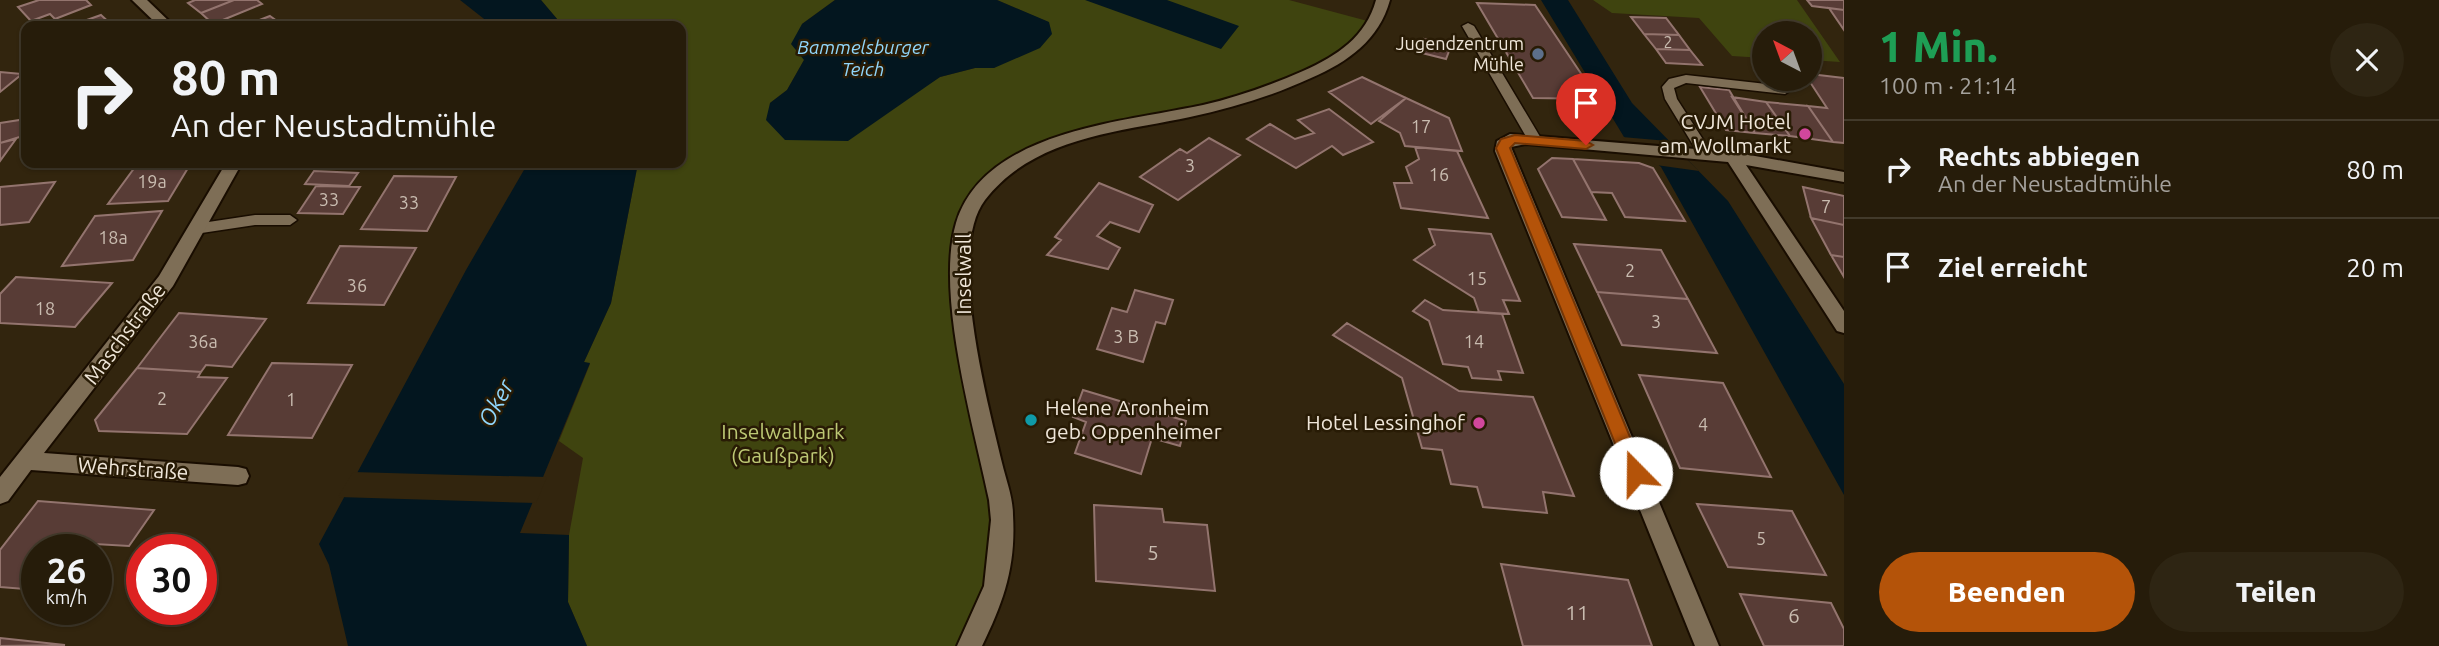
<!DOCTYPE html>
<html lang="de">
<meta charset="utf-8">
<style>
:root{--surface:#261c0a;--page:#2e2513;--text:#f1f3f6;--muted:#a4a19c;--line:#423a2b;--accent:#b45309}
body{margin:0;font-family:Ubuntu,sans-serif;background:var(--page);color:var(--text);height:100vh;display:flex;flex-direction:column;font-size:26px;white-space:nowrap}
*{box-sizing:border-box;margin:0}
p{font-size:23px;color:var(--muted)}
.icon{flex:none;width:38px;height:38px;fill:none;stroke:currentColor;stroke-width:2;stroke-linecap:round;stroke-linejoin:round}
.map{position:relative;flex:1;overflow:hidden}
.details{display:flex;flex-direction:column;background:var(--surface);width:595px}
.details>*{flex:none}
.top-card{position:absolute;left:21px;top:21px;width:665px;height:147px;border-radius:14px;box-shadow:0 2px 5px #0004,0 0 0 2px var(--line);background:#261c0a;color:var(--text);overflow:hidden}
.needle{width:46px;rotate:319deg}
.buttons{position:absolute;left:1752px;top:21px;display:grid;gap:14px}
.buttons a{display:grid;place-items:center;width:70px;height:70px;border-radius:50%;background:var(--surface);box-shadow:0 2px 5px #0004,0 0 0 2px var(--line);font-size:35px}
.speed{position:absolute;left:21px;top:534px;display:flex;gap:14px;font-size:35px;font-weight:700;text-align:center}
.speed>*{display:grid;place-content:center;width:91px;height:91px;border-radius:50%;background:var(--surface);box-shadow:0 2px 5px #0004,0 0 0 2px var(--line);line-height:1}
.speed small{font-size:18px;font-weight:400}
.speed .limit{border:10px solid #d22;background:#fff;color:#111}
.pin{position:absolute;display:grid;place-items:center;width:60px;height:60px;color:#fff;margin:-72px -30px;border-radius:50% 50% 50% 0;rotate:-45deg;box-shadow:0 0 7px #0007}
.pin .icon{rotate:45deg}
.me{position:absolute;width:77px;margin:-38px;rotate:338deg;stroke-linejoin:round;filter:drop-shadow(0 0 5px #0008)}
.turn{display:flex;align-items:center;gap:24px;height:147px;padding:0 35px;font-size:32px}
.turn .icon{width:91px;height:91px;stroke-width:2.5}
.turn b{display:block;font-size:49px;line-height:60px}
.round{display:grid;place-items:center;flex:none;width:74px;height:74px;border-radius:37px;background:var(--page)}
.overview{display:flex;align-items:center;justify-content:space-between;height:119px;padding:0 35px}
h1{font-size:42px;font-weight:800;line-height:52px;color:#1e9e55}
.cta{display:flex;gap:14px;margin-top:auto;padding:14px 35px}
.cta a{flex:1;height:80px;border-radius:42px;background:var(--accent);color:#fff;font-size:28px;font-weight:800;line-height:80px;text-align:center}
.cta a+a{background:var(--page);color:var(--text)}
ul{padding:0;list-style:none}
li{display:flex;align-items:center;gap:21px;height:98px;padding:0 35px;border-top:2px solid var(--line)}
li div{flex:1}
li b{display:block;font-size:26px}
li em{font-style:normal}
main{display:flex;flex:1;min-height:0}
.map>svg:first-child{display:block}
.green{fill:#3f440f}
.water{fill:#03161f}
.pier{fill:#32250e}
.building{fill:#583c36;stroke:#93746e;stroke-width:2}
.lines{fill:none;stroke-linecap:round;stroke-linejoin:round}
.service-casing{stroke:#190d00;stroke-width:3}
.minor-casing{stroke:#190d00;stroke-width:4}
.service{fill:#7e6e56;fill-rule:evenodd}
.minor{fill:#7e6e56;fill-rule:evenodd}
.route{fill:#b45309;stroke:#753606;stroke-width:2}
.service-dot{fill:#5c6f8a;stroke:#281b05;stroke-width:2.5}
.hotel-dot{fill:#d1479c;stroke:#281b05;stroke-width:2.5}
.culture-dot{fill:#0f9aa8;stroke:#281b05;stroke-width:2.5}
.labels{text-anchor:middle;stroke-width:5;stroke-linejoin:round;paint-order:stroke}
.far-number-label{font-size:16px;fill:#c9bcb0}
.far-poi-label{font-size:18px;fill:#efe6d9;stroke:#281b05;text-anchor:end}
.number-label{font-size:18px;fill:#c9bcb0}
.far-water-label{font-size:19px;font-style:italic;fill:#90d6fb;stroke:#281b05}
.poi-label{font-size:21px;fill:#efe6d9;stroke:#281b05;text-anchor:end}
.street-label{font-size:21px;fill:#efe6d9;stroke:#281b05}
.park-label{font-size:21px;fill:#bdc874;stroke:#281b05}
.near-number-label{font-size:21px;fill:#c9bcb0}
.water-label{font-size:23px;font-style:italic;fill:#90d6fb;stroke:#281b05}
</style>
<main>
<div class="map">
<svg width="1844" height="646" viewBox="0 0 1844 646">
<rect width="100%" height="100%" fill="#32250e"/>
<path class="green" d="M541,0h294l-33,24 2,36 -17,30 -17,13 143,-9 27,-17 35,-9h19l54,-46 -51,-22h292l86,23 -21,25 -113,52 -181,42 -70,42 -29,65 41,268 -33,129h-382l-19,-44 1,-67 14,-77 -24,-17 31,-77 -6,-2 27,-59 27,-140h43v-137h-118z
M1593,0h204l43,62 -30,-2v-27h-46v25l-32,-2 -33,-38 -87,-5z"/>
<path class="water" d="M460,0h81l22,26h-70z
M835,0h162l52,22 3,12 -12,14 -46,20h-19l-35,9 -92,64 -63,-1 -19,-20 4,-17 17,-13 17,-30 -13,-16 11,-20z
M1085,0h82l72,26 -18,23z
M1541,0h27l64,103 96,98 116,183v111l-183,-328 -37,-30z
M528,163h110l-27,140 -27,59 6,1 -70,170 49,2 -1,67 19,44h-239l-19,-81 -10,-21 147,-274z"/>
<path class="pier" d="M1622,137l46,4 31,30 -43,-6z
M353,472l105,3 89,2 -11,26 -198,-6z"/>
<path class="building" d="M39,0h47l5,5 -36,14 -5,-5 -19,7 -13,-14z
M195,0h39l-33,13 -13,-10z
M234,0h23l5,4 -49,20 -12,-11z
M1807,0h37v10l-32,-4z
M1477,3l58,2 63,94 -65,-1z
M1829,8l15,2v20z
M101,15l12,11h-43z
M270,16l14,10h-40z
M1631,17l35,1 13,17 -35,-1z
M1644,34l35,1 11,15 -34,-1z
M1424,39l27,7 -5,13 -28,-7z
M1656,49l34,1 12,15 -36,-2z
M0,72l22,2 -22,18z
M1810,74l34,4v65l-11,-1 -25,-36 19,2 -19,-29z
M1362,77l44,21 -35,26 -42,-32z
M1700,87l29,3 26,43 -29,-3z
M1732,97l34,5 24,34 -35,-3z
M1406,98l43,20 13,33 -57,-5 -5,-13 -21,-12z
M1766,102l42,4 25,36 -43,-6z
M1329,109l44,33 -30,13 -11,-9 -36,22 -49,-29 23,-15 25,15 19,-6 -16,-13z
M26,119v16l-26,8v-20z
M1209,138l31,17 -62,45 -38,-23 40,-28 7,4z
M16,139l-16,22v-18z
M1415,147l42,4 31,67 -87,-10 -7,-25h18l-6,-16 13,-8z
M1552,158l21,1 33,61 -44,-3 -24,-48z
M1573,159l66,4 14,5 32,53 -60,-4 -13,-24 -21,-1z
M138,163h53l-23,38 -60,3z
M402,163h66l-3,5 -65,-2z
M314,171l44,2 -9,13 -44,-2z
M394,176l62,1 -29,54 -66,-2z
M55,182l-26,40 -29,3v-38z
M1099,183l54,22 -14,27 -29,-10 -13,14 23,12 -12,21 -61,-14 14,-15 -6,-3z
M316,186l44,1 -17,27 -45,-1z
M1803,187l41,9v29l-33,-7z
M162,211l-29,49 -71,6 33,-50z
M1811,218l33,7v32l-13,-2z
M1429,229l62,5 29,67 -17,-1 6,14 -30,-2 -5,-14 -60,-38 21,-15z
M1574,244l87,6 27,49 -91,-7z
M340,246l76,2 -32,57 -76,-2z
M1831,255l13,2v20z
M16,277l96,6 -37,44 -75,-4v-29z
M1135,290l38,10 -8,24 -9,-2 -13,40 -46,-13 15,-41 15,4z
M1597,292l91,7 29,54 -95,-8z
M1425,300l18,10 59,4 21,59 -25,-2 3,9 -29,-2 -4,-11 -25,-3 -14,-43 -16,-10z
M179,313l87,6 -34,48 -26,-2 -5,7 -64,-4z
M1347,323l112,68 74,6 41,99 -31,-4 4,21 -64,-6 -6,-20 -26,-3 -9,-34 -20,-2 -20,-70 -69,-43z
M272,363l80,2 -40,73 -84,-3z
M137,368l64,4 -3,5 29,1 -40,56 -88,-3 -4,-11z
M1639,375l84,8 48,94 -91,-9z
M1083,390l103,31 -6,25 -28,-8 -11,36 -66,-21 11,-31 -13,-5z
M38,501l116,9 -25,36 -34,-2 -4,6h-54v40l-37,-3v-37z
M1697,504l95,7 34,64 -98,-8z
M1094,505l68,4 2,13 43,3 8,66 -119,-10z
M1501,564l127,16 24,66h-129z
M1740,594l91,9 13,26v17h-80z
M0,638l65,7 -65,1z"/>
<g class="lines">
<g class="service-casing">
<path id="service" d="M1468,23l6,3 68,114 -2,3h-10l-2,-3 -66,-114z
M1686,75l99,11 6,4 -6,4 -99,-11 -12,5 3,11 36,56 -7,4 -5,-1 -36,-59 -3,-12 7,-8z
M255,215h35l7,5 -7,5h-35l-60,9 -7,-5 7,-5z"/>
</g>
<g class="minor-casing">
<path id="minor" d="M132,0h15l27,26h-15z
M1376,0h14c-11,40 -42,62 -79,78 -39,18 -79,30 -121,39 -70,15 -157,20 -205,83 -39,51 3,203 17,263 4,17 11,34 11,52 3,51 -9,86 -31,131h-25l27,-60 7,-66 -2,-20c-15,-73 -54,-206 -33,-277 28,-93 169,-101 247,-118 34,-8 68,-20 100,-34 34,-15 63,-34 73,-71z
M1510,134l223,18 111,20v10l-98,-17 98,146v22l-7,-2 -109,-169 -202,-18 -15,3 208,499h-24l-200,-495 2,-10z
M226,163h16l-69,123 -129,167 194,14 8,2 3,7 -3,7 -8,2 -207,-15 -23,31 -8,3v-27l159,-201z"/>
</g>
<use href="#service" class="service"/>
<use href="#minor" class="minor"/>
</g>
<path class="route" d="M1515,135l71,6 7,4 -7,4 -71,-6 -5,5 135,325 -3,5 -6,2 -6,-2 -3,-5 -131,-325 5,-9z"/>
<circle class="service-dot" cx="1538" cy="54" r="7"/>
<g class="hotel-dot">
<circle cx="1805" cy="134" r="7"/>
<circle cx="1479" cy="423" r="7"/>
</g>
<circle class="culture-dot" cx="1031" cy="420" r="7"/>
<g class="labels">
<g class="far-number-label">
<text x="1668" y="48">2</text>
</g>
<g class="far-poi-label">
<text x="1524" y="50">Jugendzentrum<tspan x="1524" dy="21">Mühle</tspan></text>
</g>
<g class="number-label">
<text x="1421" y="133">17</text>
<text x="1190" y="172">3</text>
<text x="1439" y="181">16</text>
<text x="152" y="188">19a</text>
<text x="329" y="206">33</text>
<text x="409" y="209">33</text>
<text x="1826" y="213">7</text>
<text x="113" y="244">18a</text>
<text x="1630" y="277">2</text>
<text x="1477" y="285">15</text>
<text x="357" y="292">36</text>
<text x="45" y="315">18</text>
<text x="1656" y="328">3</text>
<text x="1126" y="343">3 B</text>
<text x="203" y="348">36a</text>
<text x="1474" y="348">14</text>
<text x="162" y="405">2</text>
<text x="291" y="406">1</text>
<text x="1703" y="431">4</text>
<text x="1761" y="545">5</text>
</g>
<g class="far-water-label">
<text x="863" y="54">Bammelsburger<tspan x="863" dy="22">Teich</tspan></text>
</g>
<g class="poi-label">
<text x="1791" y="129">CVJM Hotel<tspan x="1791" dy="24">am Wollmarkt</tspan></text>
<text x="1045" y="415" text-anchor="start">Helene Aronheim<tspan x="1045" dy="24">geb. Oppenheimer</tspan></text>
<text x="1465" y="430">Hotel Lessinghof</text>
</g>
<g class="street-label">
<text transform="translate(964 274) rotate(-90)" y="7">Inselwall</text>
<text transform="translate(125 334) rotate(-53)" y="7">Maschstraße</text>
<text transform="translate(133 469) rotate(4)" y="7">Wehrstraße</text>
</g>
<g class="park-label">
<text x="783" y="439">Inselwallpark<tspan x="783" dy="24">(Gaußpark)</tspan></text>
</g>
<g class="near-number-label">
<text x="1153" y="560">5</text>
<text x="1577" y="620">11</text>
<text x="1794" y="623">6</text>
</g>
<g class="water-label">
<text transform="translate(496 403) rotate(-62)" y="8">Oker</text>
</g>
</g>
</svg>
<div class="buttons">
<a><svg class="needle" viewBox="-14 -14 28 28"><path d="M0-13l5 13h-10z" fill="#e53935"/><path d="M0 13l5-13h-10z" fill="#a4a19c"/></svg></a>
</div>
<div class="speed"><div>26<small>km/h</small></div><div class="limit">30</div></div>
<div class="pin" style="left:1586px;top:145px;background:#d93025"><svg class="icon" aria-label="arrive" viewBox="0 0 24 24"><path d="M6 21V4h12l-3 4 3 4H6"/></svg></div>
<svg class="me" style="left:1636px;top:473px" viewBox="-20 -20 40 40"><circle r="19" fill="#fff"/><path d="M0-13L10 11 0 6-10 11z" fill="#b45309"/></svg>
<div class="top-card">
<div class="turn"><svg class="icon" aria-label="right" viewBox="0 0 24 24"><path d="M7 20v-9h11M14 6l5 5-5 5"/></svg><div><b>80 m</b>An der Neustadtmühle</div></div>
</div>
</div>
<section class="details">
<div class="overview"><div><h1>1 Min.</h1><p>100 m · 21:14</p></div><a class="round"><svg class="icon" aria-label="close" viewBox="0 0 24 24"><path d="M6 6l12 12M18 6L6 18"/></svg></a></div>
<ul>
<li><svg class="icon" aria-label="right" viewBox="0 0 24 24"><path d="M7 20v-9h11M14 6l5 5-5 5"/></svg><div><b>Rechts abbiegen</b><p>An der Neustadtmühle</p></div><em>80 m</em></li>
<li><svg class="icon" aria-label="arrive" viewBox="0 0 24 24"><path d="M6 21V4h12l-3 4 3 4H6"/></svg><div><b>Ziel erreicht</b></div><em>20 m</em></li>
</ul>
<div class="cta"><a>Beenden</a><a>Teilen</a></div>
</section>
</main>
